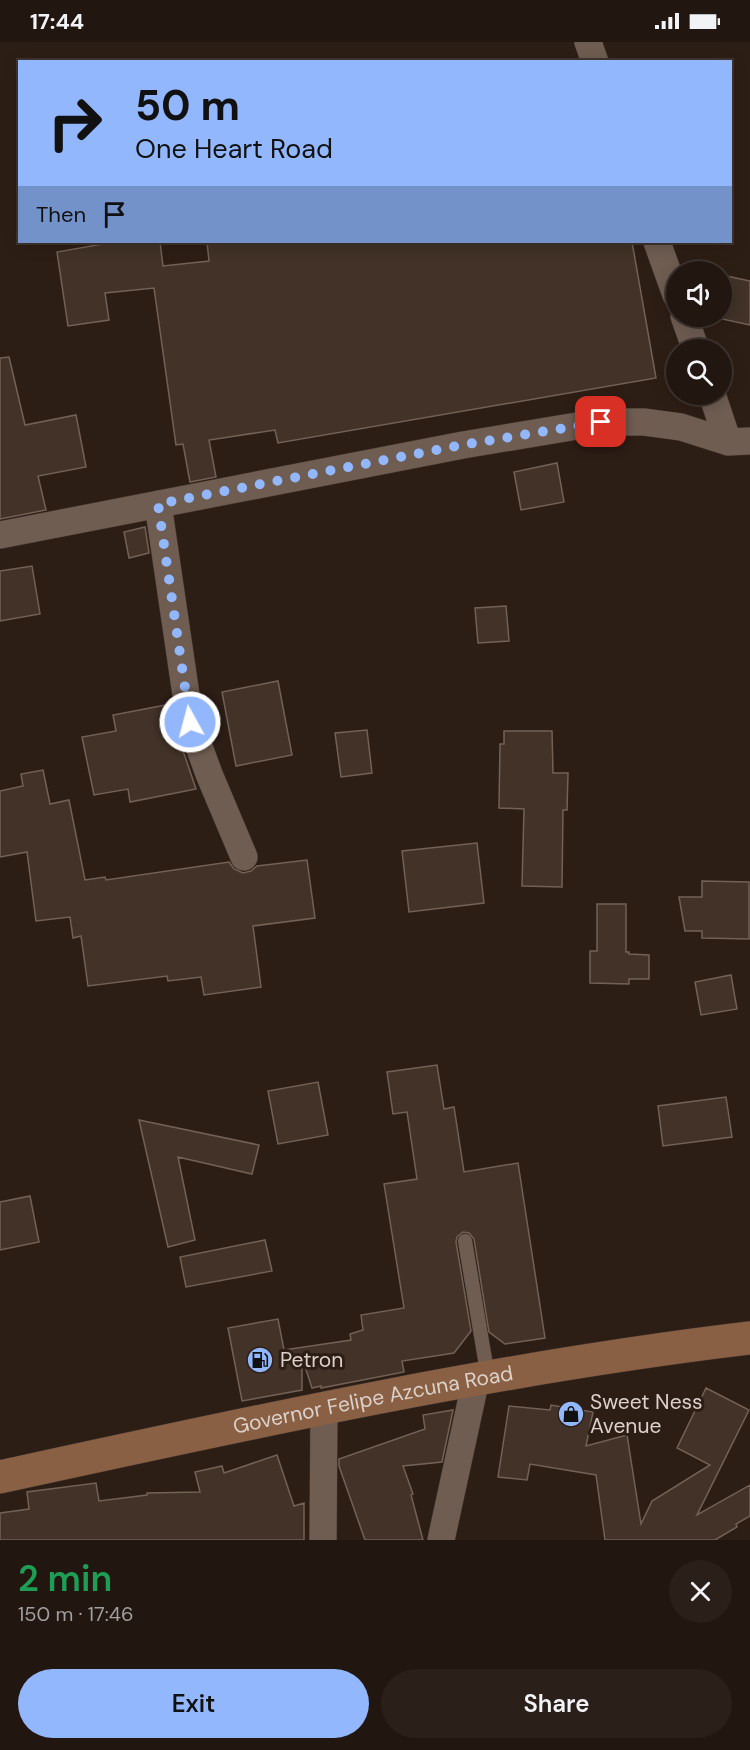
<!DOCTYPE html>
<meta charset="utf-8">
<style>
:root{--surface:#221610;--page:#2a1f19;--text:#f1f3f6;--muted:#a29f9f;--line:#3f3530;--accent:#92b7fd}
body{margin:0;font-family:"DM Sans",sans-serif;background:var(--page);color:var(--text);height:100vh;display:flex;flex-direction:column;font-size:22px;white-space:nowrap}
*{box-sizing:border-box;margin:0}
p{font-size:20px;color:var(--muted)}
.icon{flex:none;width:33px;height:33px;fill:none;stroke:currentColor;stroke-width:2;stroke-linecap:round;stroke-linejoin:round}
.map{position:relative;height:1498px;overflow:hidden}
.details{display:flex;flex-direction:column;background:var(--surface);flex:1}
.details>*{flex:none}
.banner{position:absolute;left:18px;top:18px;width:714px;height:183px;border-radius:0px;box-shadow:0 3px 15px #0003,0 0 0 2px var(--line);background:#92b7fd;color:#111;overflow:hidden}
.controls{position:absolute;left:666px;top:219px;display:grid;gap:12px}
.controls a{display:grid;place-items:center;width:66px;height:66px;border-radius:50%;background:var(--surface);box-shadow:0 3px 15px #0003,0 0 0 2px var(--line);font-size:30px}
.pin{position:absolute;display:grid;place-items:center;width:51px;height:51px;color:#fff;margin:-26px;border-radius:12px;box-shadow:0 3px 9px #0006}
.me{position:absolute;width:66px;margin:-33px;rotate:353deg;stroke-linejoin:round;filter:drop-shadow(0 0 4px #0008)}
.turn{display:flex;align-items:center;gap:21px;height:126px;padding:0 18px;font-size:27px}
.turn .icon{width:78px;height:78px;stroke-width:2.5}
.turn b{display:block;font-size:42px;line-height:51px}
.then{display:flex;align-items:center;height:57px;padding:0 18px;background:#0003;gap:12px;font-size:22px}
.round{display:grid;place-items:center;flex:none;width:63px;height:63px;border-radius:32px;background:var(--page)}
.summary{display:flex;align-items:center;justify-content:space-between;height:102px;padding:0 18px}
h1{font-size:36px;font-weight:600;line-height:45px;color:#1e9e55}
.action{display:flex;gap:12px;margin-top:auto;padding:12px 18px}
.action a{flex:1;height:69px;border-radius:36px;background:var(--accent);color:#111;font-size:24px;font-weight:600;line-height:69px;text-align:center}
.action a+a{background:var(--page);color:var(--text)}
.status{display:flex;justify-content:space-between;align-items:center;height:42px;padding:0 30px;background:var(--surface);direction:ltr}
.status svg{height:16px;fill:currentColor}
.map>svg:first-child{display:block}
.building{fill:#423228;stroke:#736156;stroke-width:1.5}
.lines{fill:none;stroke-linecap:round;stroke-linejoin:round}
.lane-casing{stroke:#453832;stroke-width:15}
.street-casing{stroke:#453832;stroke-width:28}
.secondary-casing{stroke:#453832;stroke-width:34}
.lane{stroke:#6f5d52;stroke-width:14}
.street{stroke:#6f5d52;stroke-width:27}
.secondary{stroke:#896043;stroke-width:33}
.route{stroke:#92b7fd;stroke-width:10;stroke-dasharray:0 18}
.labels{text-anchor:middle;stroke-width:6;stroke-linejoin:round;paint-order:stroke}
.poi-label{font-size:21px;fill:#dcd1cb;stroke:#2d1e15;text-anchor:start}
.street-label{font-size:21px;fill:#dcd1cb;stroke:#2d1e15}
</style>
<div class="status"><b>17:44</b><svg viewBox="0 0 49 12"><path d="M0 12V9h3v3zM5 12V6h3v6zM10 12V3h3v9zM15 12V0h3v12zM26 1h20v11H26zM47 4h2v5h-2z"/></svg></div>
<div class="map">
<svg width="750" height="1498" viewBox="0 0 750 1498">
<rect width="100%" height="100%" fill="#2d1e15"/>
<path class="building" d="M114,200h46l3,24 46,-5 -2,-19h425l24,136 -378,65 -3,-13 -66,10 7,37 -26,5 -7,-38 -7,1 -22,-157 -49,5 4,27 -41,6 -11,-74z
M722,233l28,6v44l-28,-6z
M9,315l16,68 51,-10 10,52 -48,9 8,34 -46,9v-161z
M557,421l7,39 -43,8 -7,-38z
M145,485l4,26 -20,5 -5,-26z
M32,524l8,48 -40,7v-50z
M506,564l3,35 -31,2 -3,-35z
M278,639l14,74 -56,11 -14,-74z
M171,662l4,23 21,62 -66,13 -2,-13 -34,6 -12,-58 34,-6 -3,-16z
M367,688l5,43 -31,4 -6,-44z
M504,689h48l1,42h15l-1,37h-4l-1,77 -40,-1 2,-77 -25,-1 1,-64h4z
M43,728l7,34 19,-4 16,80 20,-3 1,3 123,-18 5,7 9,4 8,-2 6,-5 50,-6 8,58 -62,8 8,61 -57,8 -3,-18 -33,4 -1,-5 -79,10 -7,-50 -8,2 -3,-21 -34,4 -9,-69 -27,5v-66l23,-5 -2,-12z
M477,801l7,60 -75,9 -7,-61z
M702,839l47,1v57l-47,-1v-7h-17l-6,-34h23z
M597,862h29v48h3v2l20,1v24h-20v5l-39,-1v-32h7z
M731,933l6,34 -36,6 -6,-33z
M437,1023l7,44 10,-2 10,65 54,-9 27,175 -40,6 -16,-12 -15,-93 -5,-6 -6,-1 -6,5 -1,5 15,89 -17,22 -52,8 2,11 -83,16v-2l-9,2 -10,-31v33l-60,11 -14,-73 50,-9 6,31 67,-10 -1,-6 13,-4 -2,-15 43,-7 -20,-124 33,-5 -10,-67 -14,2 -6,-42z
M318,1040l10,53 -50,9 -10,-53z
M726,1055l6,40 -69,9 -5,-40z
M139,1078l120,25 -7,29 -74,-17 17,83 -27,7z
M30,1154l9,46 -39,8v-48z
M265,1198l7,31 -86,16 -6,-30z
M706,1346l43,22 -52,105 53,-30v31l-14,8 1,3 -22,13h-110l-9,-65 -66,-11 -3,16 -29,-3 11,-71 41,4 1,-5 42,7 -7,34 41,-11 14,89 11,-23 58,-36 -33,-17z
M453,1368l-11,52 -39,4 10,28 -2,1 12,45h-58l-26,-74v-7l86,-30 -2,-14z
M277,1413l17,51 10,-3v37h-304v-27l29,-4 -2,-17 69,-9 3,18 48,-6v-2l53,-1 -5,-20 27,-6 2,7z"/>
<g class="lines">
<g class="lane-casing">
<path id="lane" d="M465,1199l23,136"/>
</g>
<g class="street-casing">
<path id="street" d="M588,0l7,20
M657,200l19,53
M684,274l12,34
M712,352l16,48
M158,462l32,218 19,52 35,83
M0,493l463,-90 138,-23h43l37,5 47,15 22,-1
M323,1498l1,-132
M441,1498l35,-161"/>
</g>
<g class="secondary-casing">
<g id="secondary">
<path id="s1" d="M0,1435c248,-54 497,-109 750,-139"/>
</g>
</g>
<use href="#lane" class="lane"/>
<use href="#street" class="street"/>
<use href="#secondary" class="secondary"/>
</g>
<g class="lines">
<path class="route" d="M190,680l-32,-218 304,-59 139,-23"/>
</g>
<defs>
<g id="fuel-disc" transform="scale(1.35)"><circle r="9.5" fill="#92b7fd" stroke="#2d1e15"/><path d="M-5.5-6h7V0h2V4h1.3V-2.5L3-4.5l.8-.8L6-3V5H2.5V1h-1V6h-7ZM-4.2-4.7v3.2H.2V-4.7Z" fill="#111"/></g>
<g id="shop-disc" transform="scale(1.35)"><circle r="9.5" fill="#92b7fd" stroke="#2d1e15"/><path d="M-5-2.5h2.3a2.7 3.5 0 0 1 5.4 0H5L5.5 6h-11ZM-1.5-2.5h3a1.5 2.3 0 0 0-3 0Z" fill="#111"/></g>
</defs>
<g fill-rule="evenodd">
<use href="#fuel-disc" x="260" y="1318"/>
<use href="#shop-disc" x="571" y="1372"/>
</g>
<g class="labels">
<g class="poi-label">
<text x="280" y="1325">Petron</text>
<text x="590" y="1367">Sweet Ness<tspan x="590" dy="24">Avenue</tspan></text>
</g>
<g class="street-label">
<text dy="7" stroke="none"><textPath href="#s1" startOffset="381">Governor Felipe Azcuna Road</textPath></text>
</g>
</g>
</svg>
<div class="controls">
<a><svg class="icon" aria-label="sound" viewBox="0 0 24 24"><path d="M4 9h4l5-4v14l-5-4H4zM17 9q2 3 0 6"/></svg></a>
<a><svg class="icon" aria-label="search" viewBox="0 0 24 24"><circle cx="10" cy="10" r="6"/><path d="M15 15l6 6"/></svg></a>
</div>
<div class="pin" style="left:601px;top:380px;background:#d93025"><svg class="icon" aria-label="arrive" viewBox="0 0 24 24"><path d="M6 21V4h12l-3 4 3 4H6"/></svg></div>
<svg class="me" style="left:190px;top:680px" viewBox="-20 -20 40 40"><circle r="17" fill="#92b7fd" stroke="#fff" stroke-width="3"/><path d="M0-11L8 9 0 5-8 9z" fill="#fff"/></svg>
<div class="banner">
<div class="turn"><svg class="icon" aria-label="right" viewBox="0 0 24 24"><path d="M7 20v-9h11M14 6l5 5-5 5"/></svg><div><b>50 m</b>One Heart Road</div></div>
<div class="then">Then<svg class="icon" aria-label="arrive" viewBox="0 0 24 24"><path d="M6 21V4h12l-3 4 3 4H6"/></svg></div>
</div>
</div>
<section class="details">
<div class="summary"><div><h1>2 min</h1><p>150 m · 17:46</p></div><a class="round"><svg class="icon" aria-label="close" viewBox="0 0 24 24"><path d="M6 6l12 12M18 6L6 18"/></svg></a></div>
<div class="action"><a>Exit</a><a>Share</a></div>
</section>
